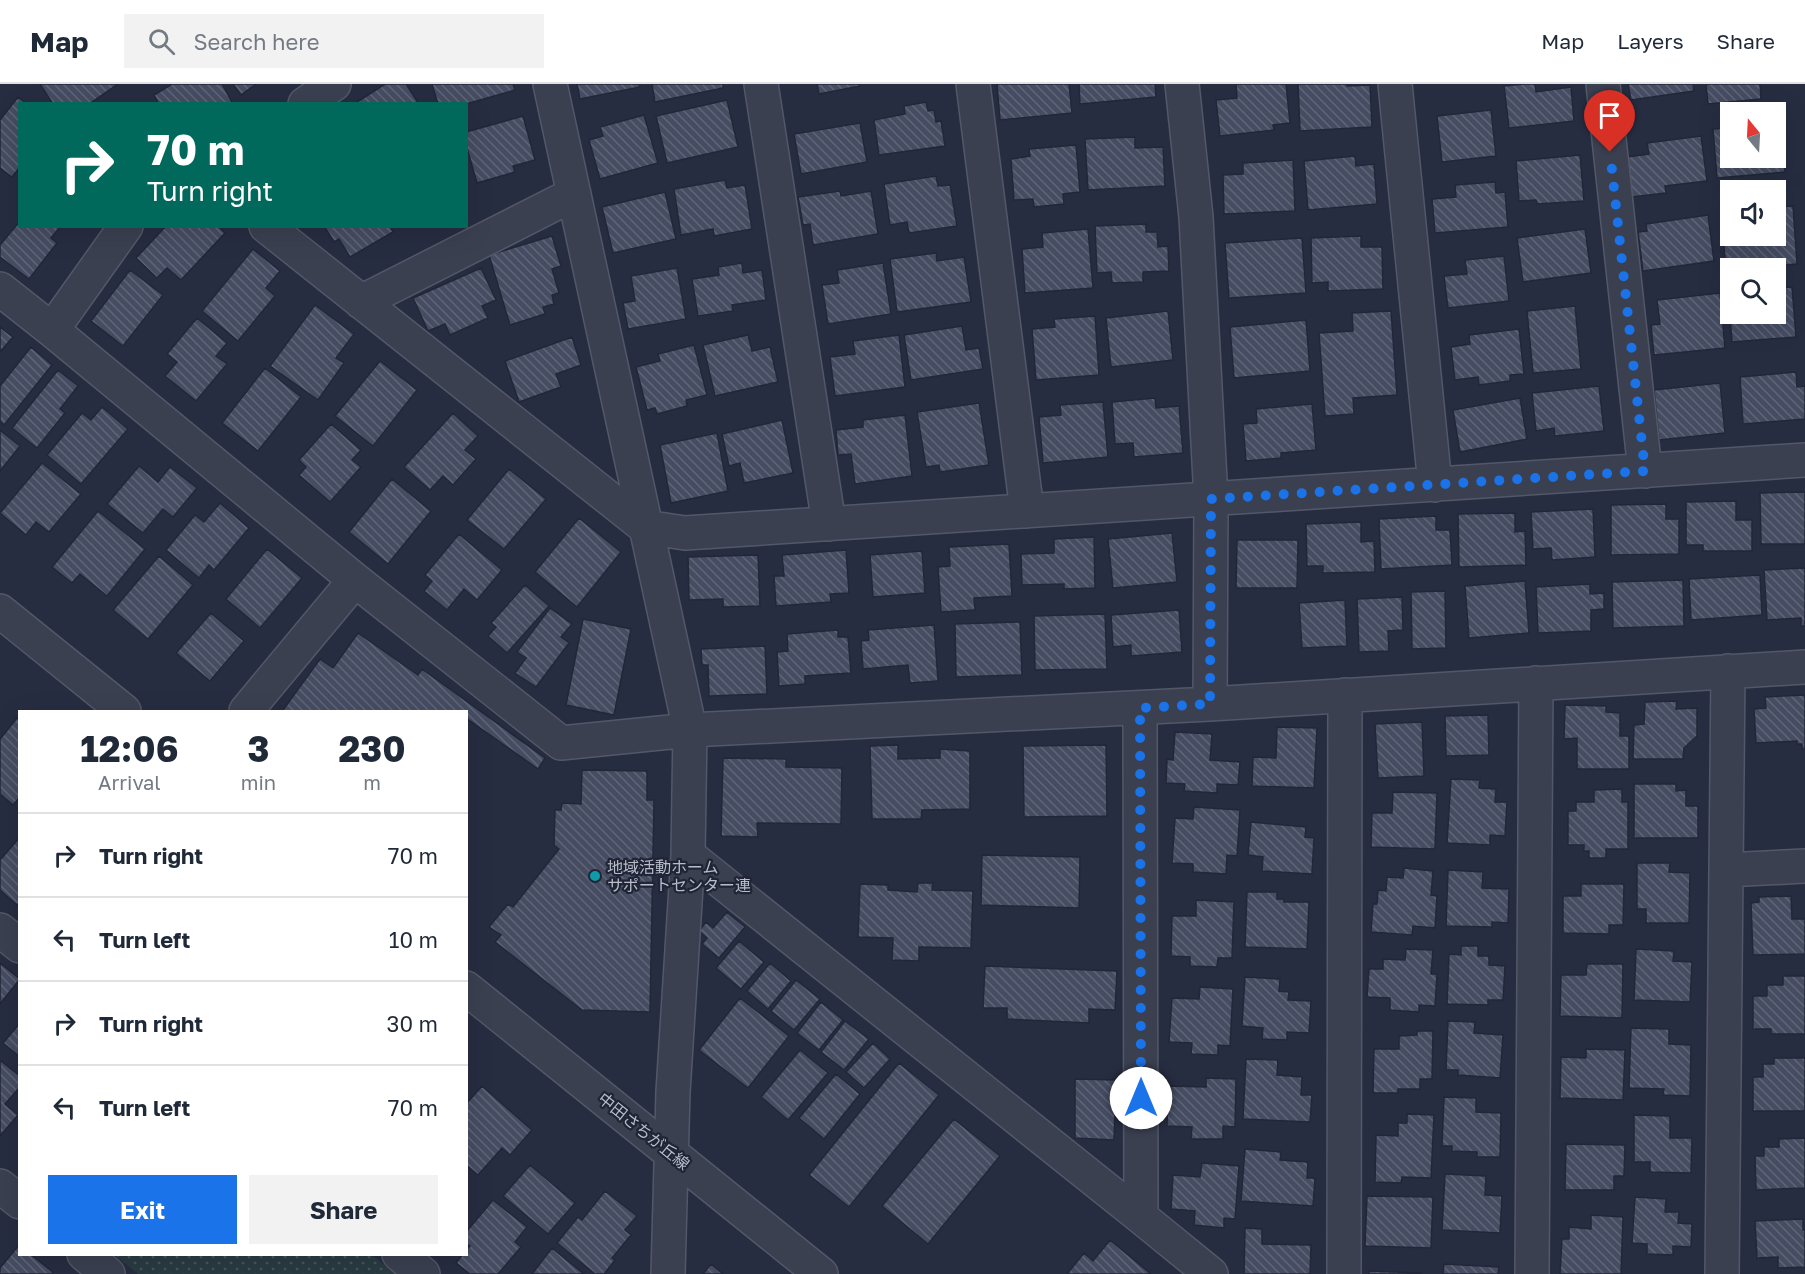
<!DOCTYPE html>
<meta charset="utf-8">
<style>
:root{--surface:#fff;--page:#f2f2f3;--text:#1f2937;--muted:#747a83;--line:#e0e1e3;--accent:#1a73e8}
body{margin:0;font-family:"Golos Text","Noto Sans JP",sans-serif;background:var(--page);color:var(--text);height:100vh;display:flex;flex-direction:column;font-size:22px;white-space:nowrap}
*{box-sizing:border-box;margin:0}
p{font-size:20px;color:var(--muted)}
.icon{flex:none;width:33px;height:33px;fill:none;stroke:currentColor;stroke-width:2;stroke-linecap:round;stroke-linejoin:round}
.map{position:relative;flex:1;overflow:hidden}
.details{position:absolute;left:18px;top:626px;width:450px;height:546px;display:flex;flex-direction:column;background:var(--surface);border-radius:0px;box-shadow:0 6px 24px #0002}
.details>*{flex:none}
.hud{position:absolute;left:18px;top:18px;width:450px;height:126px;border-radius:0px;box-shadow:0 6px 24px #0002;background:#00695c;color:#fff;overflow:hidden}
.needle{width:39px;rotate:342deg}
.fabs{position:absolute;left:1720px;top:18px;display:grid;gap:12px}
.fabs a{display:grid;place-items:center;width:66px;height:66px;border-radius:0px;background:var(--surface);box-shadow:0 6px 24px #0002;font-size:30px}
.pin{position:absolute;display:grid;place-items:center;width:51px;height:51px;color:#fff;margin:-62px -26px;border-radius:50% 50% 50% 0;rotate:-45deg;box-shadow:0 0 6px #0007}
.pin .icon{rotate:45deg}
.me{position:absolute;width:66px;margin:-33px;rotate:0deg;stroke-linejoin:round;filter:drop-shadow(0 0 4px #0008)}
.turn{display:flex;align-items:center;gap:21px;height:126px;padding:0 30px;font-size:27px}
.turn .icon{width:78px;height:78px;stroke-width:2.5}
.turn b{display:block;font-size:42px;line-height:51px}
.eta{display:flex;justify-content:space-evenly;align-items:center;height:102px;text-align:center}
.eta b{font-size:36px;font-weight:700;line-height:42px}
.cta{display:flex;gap:12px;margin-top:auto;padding:12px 30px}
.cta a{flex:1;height:69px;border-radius:0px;background:var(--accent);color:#fff;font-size:24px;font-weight:700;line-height:69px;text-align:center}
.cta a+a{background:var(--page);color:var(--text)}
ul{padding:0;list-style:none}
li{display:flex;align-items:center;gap:18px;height:84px;padding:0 30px;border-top:2px solid var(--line)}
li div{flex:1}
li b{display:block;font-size:22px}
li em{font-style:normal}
header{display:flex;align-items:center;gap:36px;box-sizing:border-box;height:84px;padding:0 30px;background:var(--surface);border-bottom:2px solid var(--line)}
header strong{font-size:28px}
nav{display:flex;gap:33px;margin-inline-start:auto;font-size:21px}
.search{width:420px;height:54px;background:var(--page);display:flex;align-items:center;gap:15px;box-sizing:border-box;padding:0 21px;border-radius:0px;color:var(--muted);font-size:22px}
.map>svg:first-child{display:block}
.park{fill:url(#park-dots)}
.building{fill:url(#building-back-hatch);stroke:#222738;stroke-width:1.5}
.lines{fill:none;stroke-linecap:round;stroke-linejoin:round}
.minor-casing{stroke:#535868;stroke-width:36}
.minor{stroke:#3b4051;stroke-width:33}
.route{stroke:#1a73e8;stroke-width:10;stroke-dasharray:0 18}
.culture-dot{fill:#0f9aa8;stroke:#202536;stroke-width:2}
.labels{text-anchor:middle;stroke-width:4.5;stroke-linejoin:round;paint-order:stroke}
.poi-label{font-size:16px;fill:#b8bccb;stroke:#202536;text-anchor:start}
.street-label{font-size:16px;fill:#b8bccb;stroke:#202536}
</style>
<header>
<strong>Map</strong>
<div class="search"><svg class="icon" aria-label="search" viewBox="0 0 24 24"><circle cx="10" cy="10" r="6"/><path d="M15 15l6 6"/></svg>Search here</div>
<nav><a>Map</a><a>Layers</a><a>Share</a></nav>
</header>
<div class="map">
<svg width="1805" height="1190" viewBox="0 0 1805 1190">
<defs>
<pattern id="park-dots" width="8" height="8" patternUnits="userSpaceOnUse" patternTransform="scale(1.5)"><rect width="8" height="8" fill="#293b42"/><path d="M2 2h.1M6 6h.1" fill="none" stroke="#46555c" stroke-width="1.8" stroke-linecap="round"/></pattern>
<pattern id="building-back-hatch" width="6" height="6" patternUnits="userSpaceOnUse" patternTransform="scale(1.5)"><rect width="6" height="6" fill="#464d63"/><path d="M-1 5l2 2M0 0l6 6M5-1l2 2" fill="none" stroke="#5f6578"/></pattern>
</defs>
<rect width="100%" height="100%" fill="#272d41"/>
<path class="park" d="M114,1170h257l24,20h-257z"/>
<path class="building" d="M40,0h78l-29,20h-36z
M172,0h50l11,20h-74l-5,-9z
M233,0h23l-15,11z
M385,0h21l13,20h-65z
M432,0h81l2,6 -49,14h-28z
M577,0h62l1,3 -60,12z
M652,0h71v4l-68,14z
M817,0h43v2l-41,8z
M997,0h72l3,29 -72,7z
M1079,0h76l1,13 -76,7z
M1236,0h50l4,39 -17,2 1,5 -54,6 -4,-36 21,-2z
M1298,0h49v2l23,-1 2,42 -72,4z
M1524,0h11l1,8 35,-5 3,34 -65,7 -5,-42z
M1628,0h65l1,7 -63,9z
M1706,0h54l1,15 -53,5z
M18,13l9,7h-7v63l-8,10 -12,-9v-48z
M727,16l11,47 -71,16 -11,-47z
M926,18l2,9 6,-1 2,12 5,-1 4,25 -66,9 -5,-35 31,-6 -1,-8z
M1491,26l5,46 -54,6 -5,-46z
M644,31l14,48 -58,16 -11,-39 14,-4 -3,-9z
M523,32l12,44 -22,6 2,6 -38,11 -11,-38v-13z
M860,39l7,39 -66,12 -7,-40z
M1731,44v30h45v-17l7,-1 2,32 -68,6 -4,-49z
M1701,52l6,45 -42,5 1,7 -35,4 -4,-40 22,-3 -2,-11z
M1135,53v11l28,-1 2,39 -77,4 -3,-51z
M1076,61l4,47 -17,2 1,10 -30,3 -1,-8 -19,1 -3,-41 19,-3 -1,-7z
M1580,71l4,46 -47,3 -1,-4 -17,1 -3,-40z
M1355,72l1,10 18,-2 3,40 -69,6 -4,-49z
M1293,76l2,51 -71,3 -1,-39 20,-1v-11z
M936,92l2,10 12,-1 7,41 -48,7 -2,-11 -17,3 -6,-41z
M725,96l2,8 18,-3 7,44 -38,7 -1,-7 -32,6 -7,-46z
M1495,98l1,11 9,-1 3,35 -73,6 -3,-34 24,-2 -1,-12z
M840,107l1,5 30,-5 7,43 -65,11 -3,-21 -7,1 -5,-28z
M665,108l11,47 -63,14 -11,-46z
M1793,122l4,58 -71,6 -5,-58 10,-1v25h45v-29z
M1708,131l6,46 -71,10 -5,-39 9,-1 -1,-7z
M20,137v5h41l-10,12 6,5 -28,36 -29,-22v-12z
M1146,140v8h11l1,15 10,-1 1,25 -26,1v10l-31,1 -1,-11 -14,1 -2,-47z
M166,142h52l7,7 -44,47 -14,-12 -10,10 -21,-20z
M324,142h66l3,6 -43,25 -11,-18 -5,3z
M1088,145l5,59 -68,5 -3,-44 21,-2 -1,-14z
M1585,145l6,44 -68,9 -6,-44z
M552,152l9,30 -9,3 7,24 -7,2 2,9 -11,3 2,7 -35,11 -21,-70z
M1361,152v11h21l1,42 -55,2v-9l-16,1 -1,-45z
M1302,154l4,55 -77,5 -4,-55z
M253,165l27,22 -14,17 9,8 -37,45 -36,-30z
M936,169l1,8 27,-4 7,45 -74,10 -7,-53z
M1504,172l5,45 -61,7 -4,-32 23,-2 -2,-14z
M742,179l1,10 19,-3 4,30 -34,5 1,6 -35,5 -6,-37 27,-4 -1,-8z
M883,179l8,51 -63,10 -6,-39 17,-2 -2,-13z
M481,184l15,32 -14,6 6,12 -38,17 -5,-11 -17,7 -15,-33z
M677,184l9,51 -58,10 -5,-26 12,-2 -4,-25z
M130,186l33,25 -40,51 -32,-25z
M1792,203l4,50 -64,5 -4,-50h3v22h45v-26z
M1720,209l5,55 -71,7 -3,-30 9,-1 -3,-24z
M315,221l39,29 -18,24 8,5 -26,37 -48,-34z
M1575,222l6,63 -48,4 -6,-62z
M1168,227l5,49 -62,7 -5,-49z
M1391,227l6,84 -44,3 1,16 -29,2 -6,-83 34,-2 -1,-18z
M1095,232l4,59 -63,5 -4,-51 23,-2 -1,-8z
M197,234l30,25 -11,13 11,8 -31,37 -31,-25 12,-14 -10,-8z
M1306,236l4,51 -76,7 -4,-51z
M962,242l4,24 13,-2 4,21 -72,11 -7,-45z
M0,243l13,10 -13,15z
M1519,245l5,45 -14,1v6l-31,4 -1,-8 -23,3 -4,-33 19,-3 -1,-9z
M748,251l4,16 18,-4 8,35 -63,14 -12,-51z
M899,251l6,52 -70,9 -5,-39 25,-3 -2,-13z
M572,253l9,28 -25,9 5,13 -42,15 -14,-41z
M694,261l13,50 -21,5 1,6 -30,8 -2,-6 -8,2 -11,-43 24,-6 -2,-7z
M31,263l21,18 -48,60 -4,-4v-35z
M380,277l37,29 -44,56 -38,-30z
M265,284l36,29 -43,54 -36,-28z
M58,286l20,16 -18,23 5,4 -28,35 -25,-20z
M1796,288l1,15 8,-1v33l-62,5 -3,-47z
M1720,299l5,50 -66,7 -5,-50z
M1599,302l5,45 -49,5 -1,-8 -18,3 -4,-38z
M1155,314l1,10 23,-2 4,47 -49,4 -1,-14 -18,1 -3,-42z
M1520,314l7,41 -67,13 -7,-42z
M1103,318l5,55 -65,6 -4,-46 22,-2 -1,-10z
M979,319l10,62 -49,7 -1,-7 -13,2 -9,-55z
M1312,320l4,46 -35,3v5l-35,3 -3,-37 14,-1 -1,-14z
M102,323l26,22 -47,55 -34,-29 35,-42 9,7z
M453,329l25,23 -13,14 11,9 -23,26 -10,-9 -13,14 -26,-23z
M905,331l7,61 -57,8 -4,-30 -13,1 -2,-25 27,-3v-7z
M782,336l11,53 -49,10 -4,-20 -11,3 -7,-32z
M331,340l30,26 -9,10 9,7 -31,35 -31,-27 7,-8 -7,-7z
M0,346l20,16 -20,25z
M717,349l11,58 -57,12 -11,-58z
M42,379l39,31 -32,38 -13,-10 -10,13 -26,-22z
M139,382l19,16 12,-15 27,21 -24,29 -10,-8 -20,24 -36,-29z
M509,385l37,30 -42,50 -37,-29z
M392,395l39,32 -43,53 -39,-32z
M1805,408v52h-44l-1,-51z
M1736,417v19h16v31h-49v-6h-17v-43z
M220,419l29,25 -35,42 -5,-5 -10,13 -33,-28 29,-35 9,7z
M1666,420v15h13v35l-68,1v-50z
M1593,425l2,48 -43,3 -1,-12 -18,1 -2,-37z
M98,427l47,38 -38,47 -27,-22 -8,9 -20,-16z
M1515,429v19l10,-1 1,34 -67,2 -1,-53z
M1436,432v14h14l2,35 -71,4 -2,-50z
M579,434l42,34 -44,55 -42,-35z
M1361,438v20l13,-1 1,31 -52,1v-7h-16l-1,-42z
M1172,449l5,49 -64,6 -5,-49z
M459,450l43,36 -25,30 -13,-11 -17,21 -23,-19 8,-10 -7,-6z
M1094,453l1,51 -31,1v-5l-42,1 -1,-31 33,-1v-14z
M1237,456h61l-1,48h-61z
M1009,460l3,52 -38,2 1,12 -34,2 -3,-45 12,-1 -1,-19z
M267,465l35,29 -42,50 -34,-29z
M846,466l3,43 -19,1 1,8 -55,4 -2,-30h10l-2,-21z
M922,467l3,42 -52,4 -3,-42z
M758,471l2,51 -37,1v-8l-34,1 -1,-43z
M159,472l34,29 -45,54 -35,-29z
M1805,484v58h-4v-8l-34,2 -3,-50z
M1760,491l2,40 -71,5 -2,-41z
M1683,496l1,46 -71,2 -1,-46z
M1525,497l4,52 -60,5 -4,-52z
M1590,500v10l14,-1v16l-13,1v21l-53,2 -2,-46z
M525,501l24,21 -42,47 -19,-17 8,-9 -5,-4z
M1445,507l1,57 -34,1 -1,-57z
M1402,513l1,33 -15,1 1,20 -30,1 -2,-53z
M1345,516l2,46 -45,2 -3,-45z
M550,524l22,16 -11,13 8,6 -33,44 -21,-14 11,-15 -9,-6z
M1179,526l3,42 -51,4v-11l-18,2 -2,-32z
M211,529l33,28 -34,40 -34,-28z
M1105,530l2,55 -72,1 -1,-54z
M583,535l48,10 -17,86 -48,-10z
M1020,538l2,53 -66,2 -1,-53z
M934,541l4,56 -28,2 -2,-18 -45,4 -2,-28 8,-1 -1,-10z
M838,546v7h10l3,36 -46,3v8l-26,2 -2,-34 11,-1 -1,-17z
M358,549l60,42 4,-6 123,89 -7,11 -72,-51v-7h-181l-2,-1 37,-51 13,9z
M765,562l2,48 -58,2 -1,-31h-6l-1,-16z
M1805,611v54h-3v-5h-5v-3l-41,2 -2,-34 12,-1 -1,-11z
M1677,617l-1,8 21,-1v28l-13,12 -1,11h-50l1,-34 10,-1 1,-22z
M1565,621l41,1v6l14,1v23h9v33h-52v-31l-13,1z
M1488,631l1,40 -43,1 -1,-40z
M17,634l3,2v77l-7,8 -13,-11v-55z
M1422,638l2,54 -46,2 -3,-54z
M1277,643l40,1 -3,60 -62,-2 1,-29 23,1z
M1175,648l37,2 -2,26 30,2 -2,23 -21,-1v9l-33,-2 1,-7 -19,-1 1,-24 6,1z
M898,661v14l42,-1v-9l30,2v58l-48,1 -1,9h-49l-2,-73z
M1106,661l1,71 -83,1 -1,-71z
M723,674l63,1v8l56,1 -1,56 -84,-1 1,14 -37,-1z
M582,686l65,1v29h7l-4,212 -68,-2 -87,-68 6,-7 -12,-8 19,-23 5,3 46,-58 -5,-4 1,-35h6l1,-7 19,1z
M1451,695l29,1 -1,8 17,1 -1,13h12l-2,34 -15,-1v10l-43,-2z
M1634,700h42v7l10,-1v16h12v32h-64z
M1622,705v13h6v47h-22v9h-17v-7h-5v-6h-16v-34h8v-9h18v-12z
M1393,708l44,1 -2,56 -64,-2 1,-34h20z
M1194,723l46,3 -3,46 -10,-1 -1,19 -33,-2v-8l-21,-1 3,-45 18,1z
M1251,738l55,5 -1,10 9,1 -2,36 -50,-3 1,-14 -15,-2z
M20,753v65l-3,3 -17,-15v-30z
M982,771l98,2 -1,51 -98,-3z
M1637,779h33l-1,9 21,1 -1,50h-43v-14h-9z
M1404,784l29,3 -2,24 6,1 -2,32 -22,-2 -1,9 -41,-3 2,-28h4l1,-14 8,1 1,-14 16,1z
M1448,786l35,2 -1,16 27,1 -1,34 -16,-1v5l-46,-1z
M918,799h15l-1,7 41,1 -2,57 -52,-1v14l-27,-1 1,-22 -35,-1 2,-53 28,1v5l29,2z
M1581,800h43l-1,41h-14v9l-46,-1v-37h18z
M1247,808h30v7h7v3h25l-2,47 -62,-2z
M1791,812l1,23h13v35l-52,1 -2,-52 8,-1v-5z
M1196,816l38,2 -2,56h-14l-1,9 -27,-1v-9l-19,-1 1,-40h24z
M727,828l18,15 -26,31 -17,-14 5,-6 -8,-7 7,-9 7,6z
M739,857l25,21 -23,27 -25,-21z
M1461,862h17v10h11v9l16,1 -2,34h-15v5l-41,-1 2,-50 12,1z
M1406,865l27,1 -2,24h6l-2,32 -16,-1v7l-29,-2v-12l-23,-1 2,-28h14v-10l22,1z
M1636,865l38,2 -1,10 19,1 -2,40 -56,-2z
M0,879l20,16 -20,25z
M770,879l21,18 -23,28 -21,-18z
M1587,880h36l-1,54 -62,-2 1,-41h25z
M985,882l132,5 -2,39 -26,-1v14l-82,-4v-11h-24z
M1783,892h22v58h-34v-5h-18v-33h14v-11h16z
M1245,893l35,2 -1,12 10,1 -1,8 23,1 -2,32 -22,-1v8l-25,-1 1,-11 -21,-2z
M796,896l24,19 -26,31 -23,-19z
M1200,903l33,2 -3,57 -12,-1v10l-27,-1 1,-11 -23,-1 3,-44 27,1z
M740,914l49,38 -41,52 -49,-38z
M821,918l22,18 -24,30 -22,-17z
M845,937l24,18 -25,31 -23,-18z
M1448,937l27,1 -1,11 29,2 -3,43 -42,-3v-5h-12z
M20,939v34l-17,-14z
M1631,944l38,1v15l22,1 -1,51 -27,-1 1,-6 -35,-1z
M1417,947h16l-1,48h-12v10h-22v4h-25l1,-44h25v-13l18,-1z
M873,959l17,16 -26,29 -18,-16z
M1586,965l39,1 -2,50 -63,-2 1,-41 25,1z
M800,966l28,23 -40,47 -27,-23z
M1774,974h31v53h-52v-34h10v-13h11z
M1246,975l32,1 -1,15 25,2 -1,18h11l-2,27 -67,-3z
M1,977l19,15v11l-15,17 13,11 -18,21v-74z
M899,979l40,32 -90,112 -40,-32z
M836,990l24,20 -36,45 -25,-21z
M1206,994l30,1 -1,48 -12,-1v13h-32l1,-12 -25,-1 1,-40 38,1z
M1075,995l41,1 -2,60 -39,-2z
M482,1002l50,44 -22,25 -8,-7 -24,27 -12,-10v-61z
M1444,1013l32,1v14l25,1 -1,44h-23v-5l-25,-1v-5h-10z
M1407,1030l27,1 -3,63 -29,-1 -1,6 -26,-1 1,-47 22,1v-13h9z
M1634,1031l36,1v22h22l-1,35 -41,-1v-10h-16z
M954,1035l46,37 -72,88 -46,-38z
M1805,1054v50l-49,2 -1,-34h9v-9h15v-8z
M1566,1060l59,1 -1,31h-10v14h-49z
M1245,1065l36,3 -1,8 28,2 -1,16h8l-2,28 -72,-5z
M1202,1079l37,3 -4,53 -11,-1v10l-30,-3 1,-14 -24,-2 2,-34 27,2z
M530,1081l45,38 -27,31 -45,-38z
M1445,1090l41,2 -1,19 17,1 -2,37 -58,-3z
M605,1107l32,25 -12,14 6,5 -19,23 3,2 -11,14h-9l-38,-31 21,-26 4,3z
M1367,1112l66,1 -2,51 -66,-2z
M1635,1113l31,2 -1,13h14l-1,11 14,1 -1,23 -18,-1v9l-26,-1v-10l-15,-1z
M493,1116l34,27 -12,15 6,5 -23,27h-28l-14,-11 7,-9h3v-4l4,-4 -4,-3v-11z
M1591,1131l32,2 -2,57h-61l2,-35h7v-12l22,2z
M1803,1135v11h2v37l-27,1v-11l-21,1 -2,-37z
M1245,1144l17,1v15l49,1 -1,29h-66z
M1110,1156l41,34h-84l17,-21 9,8z
M19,1161l1,9h10l23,18 -1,2h-52v-6z
M552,1164l32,26h-52z
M711,1180l12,10h-20z
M1444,1180l55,3 -1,7h-55z
M1369,1187l52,2v1h-52z"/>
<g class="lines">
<g class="minor-casing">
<path id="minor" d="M550,0l140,646 -2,125 -15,237 -5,182
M761,0l68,440
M973,0l54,427
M1182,0l14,133 15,282 -1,205
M1395,0l40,401
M1603,0l42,387
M305,20l29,-20
M266,142l379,301 40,6 1120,-73
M0,205l52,41 303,250 206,163 129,-13 520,-26 595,-37
M361,218l213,-108
M52,246l74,-104
M0,527l124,100
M1140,624l1,509
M246,627l109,-131
M688,771l453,362 70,57
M1726,786l79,-4
M0,846l20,16
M466,904l355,286
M0,1102l20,16
M84,1170l24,20
M399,1170l24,20
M1344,1190l1,-579
M1532,1190l4,-591
M1722,1190l6,-603"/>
</g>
<use href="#minor" class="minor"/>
</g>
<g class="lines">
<path class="route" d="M1141,1014l-1,-390 70,-4 1,-205 434,-28 -35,-319"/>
</g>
<circle class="culture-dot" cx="595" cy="792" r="6"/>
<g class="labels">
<g class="poi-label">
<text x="607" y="789">地域活動ホーム<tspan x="607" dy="18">サポートセンター連</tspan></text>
</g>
<g class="street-label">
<text transform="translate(644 1047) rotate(39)" y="6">中田さちが丘線</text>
</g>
</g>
</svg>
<div class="fabs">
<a><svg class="needle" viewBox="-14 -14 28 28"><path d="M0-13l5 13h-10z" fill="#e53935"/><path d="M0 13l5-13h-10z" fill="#747a83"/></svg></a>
<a><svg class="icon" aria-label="sound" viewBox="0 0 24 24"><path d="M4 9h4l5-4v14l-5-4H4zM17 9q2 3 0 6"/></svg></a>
<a><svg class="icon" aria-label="search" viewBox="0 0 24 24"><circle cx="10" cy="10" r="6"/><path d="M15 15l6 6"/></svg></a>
</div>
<div class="pin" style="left:1610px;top:68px;background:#d93025"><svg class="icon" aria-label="arrive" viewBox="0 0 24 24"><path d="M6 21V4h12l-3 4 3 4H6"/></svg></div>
<svg class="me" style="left:1141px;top:1014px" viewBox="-20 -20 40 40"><circle r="19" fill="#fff"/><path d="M0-13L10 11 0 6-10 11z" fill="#1a73e8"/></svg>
<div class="hud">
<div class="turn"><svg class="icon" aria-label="right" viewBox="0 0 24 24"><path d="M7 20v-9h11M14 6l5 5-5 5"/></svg><div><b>70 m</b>Turn right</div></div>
</div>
<section class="details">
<div class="eta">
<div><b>12:06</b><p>Arrival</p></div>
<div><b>3</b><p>min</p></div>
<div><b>230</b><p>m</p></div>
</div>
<ul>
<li><svg class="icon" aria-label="right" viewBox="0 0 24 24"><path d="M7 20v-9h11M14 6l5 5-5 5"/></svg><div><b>Turn right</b></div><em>70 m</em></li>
<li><svg class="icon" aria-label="left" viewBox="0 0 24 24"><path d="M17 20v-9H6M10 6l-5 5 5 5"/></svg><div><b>Turn left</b></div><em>10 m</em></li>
<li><svg class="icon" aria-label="right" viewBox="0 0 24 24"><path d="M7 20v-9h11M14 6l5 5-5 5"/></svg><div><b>Turn right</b></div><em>30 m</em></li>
<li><svg class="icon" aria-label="left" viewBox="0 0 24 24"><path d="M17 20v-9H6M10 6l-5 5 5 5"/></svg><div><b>Turn left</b></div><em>70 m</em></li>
</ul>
<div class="cta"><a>Exit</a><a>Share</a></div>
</section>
</div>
